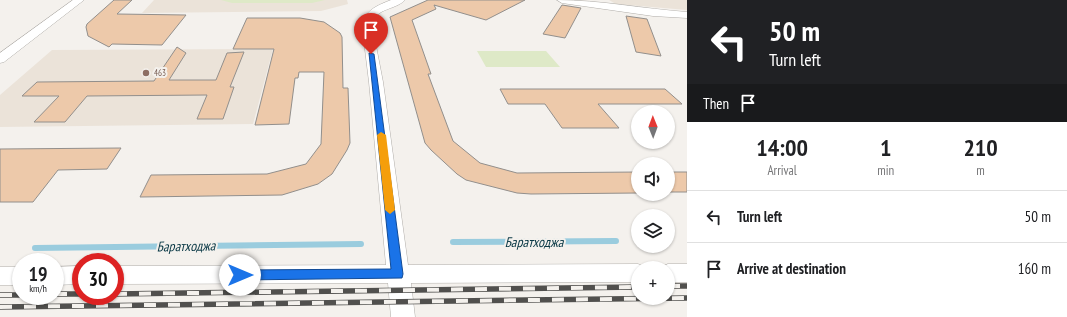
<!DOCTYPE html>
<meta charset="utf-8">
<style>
:root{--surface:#fff;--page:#f2f2f2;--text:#202124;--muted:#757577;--line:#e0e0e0}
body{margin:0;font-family:"PT Sans Narrow",sans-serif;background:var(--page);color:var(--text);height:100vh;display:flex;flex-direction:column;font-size:15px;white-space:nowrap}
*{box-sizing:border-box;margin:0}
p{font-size:13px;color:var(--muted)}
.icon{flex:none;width:22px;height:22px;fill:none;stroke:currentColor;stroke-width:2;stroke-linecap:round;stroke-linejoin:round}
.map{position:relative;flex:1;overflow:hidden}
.side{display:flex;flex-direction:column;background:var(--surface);width:380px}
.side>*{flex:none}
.guide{background:#202124;color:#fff;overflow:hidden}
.needle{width:26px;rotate:359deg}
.controls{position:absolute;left:631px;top:105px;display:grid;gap:8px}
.controls a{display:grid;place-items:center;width:44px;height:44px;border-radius:50%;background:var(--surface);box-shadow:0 1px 3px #0004;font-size:20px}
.speed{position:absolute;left:12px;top:253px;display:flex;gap:8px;font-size:20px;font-weight:700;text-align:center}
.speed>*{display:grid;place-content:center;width:52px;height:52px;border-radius:50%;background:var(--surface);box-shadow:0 1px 3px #0004;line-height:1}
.speed small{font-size:10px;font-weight:400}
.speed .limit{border:6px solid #d22;background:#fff;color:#111}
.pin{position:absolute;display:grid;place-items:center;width:34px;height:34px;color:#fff;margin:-41px -17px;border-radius:50% 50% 50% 0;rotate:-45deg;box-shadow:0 0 4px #0007}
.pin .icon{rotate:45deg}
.me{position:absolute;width:44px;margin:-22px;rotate:90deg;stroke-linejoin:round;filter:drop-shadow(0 0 3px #0008)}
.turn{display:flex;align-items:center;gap:14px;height:84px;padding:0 16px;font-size:18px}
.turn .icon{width:52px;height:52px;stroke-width:2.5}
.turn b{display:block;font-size:28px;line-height:34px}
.then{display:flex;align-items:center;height:38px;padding:0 16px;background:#0003;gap:8px;font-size:15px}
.eta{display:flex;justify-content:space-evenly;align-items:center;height:68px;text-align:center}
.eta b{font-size:24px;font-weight:700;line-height:28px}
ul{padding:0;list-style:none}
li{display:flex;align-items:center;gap:12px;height:52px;padding:0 16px;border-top:1px solid var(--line)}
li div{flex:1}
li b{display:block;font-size:15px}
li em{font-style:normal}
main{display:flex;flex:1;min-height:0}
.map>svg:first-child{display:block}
.built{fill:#ebe3d9}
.green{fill:#dee9c7}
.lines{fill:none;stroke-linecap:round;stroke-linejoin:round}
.stream{stroke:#9accde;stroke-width:6}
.building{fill:#edc9aa;stroke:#928f8c}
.minor-casing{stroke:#b0ada9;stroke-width:1}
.minor{fill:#fff;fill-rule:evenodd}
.rail-casing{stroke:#51504e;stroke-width:5.5}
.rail{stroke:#f4f1ed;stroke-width:4;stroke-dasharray:12;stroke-linecap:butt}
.route{fill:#1a73e8;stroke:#114b97}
.slow{fill:#f59e0b}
.education-dot{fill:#8d6e63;stroke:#f4f1ed;stroke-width:1.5}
.labels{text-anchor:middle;stroke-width:4;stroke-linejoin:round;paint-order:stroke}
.far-education-label{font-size:9px;fill:#785e54;stroke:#f4f1ed;text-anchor:start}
.near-water-label{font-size:14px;font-style:italic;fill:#093845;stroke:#f4f1ed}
</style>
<main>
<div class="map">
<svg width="687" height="317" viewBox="0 0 687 317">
<rect width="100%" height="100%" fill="#f4f1ed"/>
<path class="built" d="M154,0h193l1,4 -27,7 -179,2z
M609,0h78v10l-71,-6z
M273,49l-20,75 -253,3v-32l52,-45z"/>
<path class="green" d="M221,0h104l-13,3h-80z
M477,51h69l14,16h-74z"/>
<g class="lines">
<path class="stream" d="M453,242l163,-1
M35,248l326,-4"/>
</g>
<path class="building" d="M114,0h18l-15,14 69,1 -24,30 -50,-1 -3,3 -21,-11 -2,-9 1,-3z
M428,0h97l-39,20 -52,-15 2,4 -24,11 19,54h-3l25,67 27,22 37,10 121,-1v21l-107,1 -14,-1 -51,-13 -9,-6 -26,-24 -6,-7 -35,-126z
M562,5l19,3 -16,30 -22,-4z
M626,16l21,3 14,37 -25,-4z
M247,18h53l24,4 16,11 2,4 1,51h5l2,55 -3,7 -15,24 -14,10 -36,11 -142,2 11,-22 116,-1 39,-10 15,-20 3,-72h-25l-1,6h-3l-6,46 -34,1 19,-76h-41z
M177,47l9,6 -17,27h47l11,-27 17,-1 -14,35h4l-11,32h-26l10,-24 -120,1 -22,26h-31l25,-26h-37l15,-14 117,-1z
M500,89h165l17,15h-84l21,24h-57l-17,-24h-37z
M121,148l-14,21 -49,1 -25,32h-33v-53z
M668,172h19v20h-19z"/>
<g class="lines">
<g class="minor-casing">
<path id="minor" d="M73,0h11l-80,62 -4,1v-10z
M391,0h14c-11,11 -29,7 -33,25l11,57 25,183 230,-1 9,4h-9v14l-227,1 4,34h-24l-3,-34 -273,1v-18l271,-1 -17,-183 -7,-57c3,-15 16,-20 29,-25z
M557,0c44,0 87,9 130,12v6l-34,-2 -91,-13z
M668,264h19v18h-19v-14h-9z
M81,266v18l-26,1v-18z
M0,267h21v18h-21z"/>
</g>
<use href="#minor" class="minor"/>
<g class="rail-casing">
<path id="rail" d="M668,286h19
M55,294h26
M115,294l523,-7
M0,295h21
M0,307l687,-9"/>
</g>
<use href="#rail" class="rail"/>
</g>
<path class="route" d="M369,53l5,1 29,220 -1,4 -162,2 -4,-2 -2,-3 2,-4 4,-1 151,-1z"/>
<path class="slow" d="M381,132l5,3 9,75 -5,4 -5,-4 -8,-75z"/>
<circle class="education-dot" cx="146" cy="73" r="4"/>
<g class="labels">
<g class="far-education-label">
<text x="154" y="76">463</text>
</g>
<g class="near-water-label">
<text x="534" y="247">Баратходжа</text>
<text transform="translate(186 246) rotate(-1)" y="5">Баратходжа</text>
</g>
</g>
</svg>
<div class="controls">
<a><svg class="needle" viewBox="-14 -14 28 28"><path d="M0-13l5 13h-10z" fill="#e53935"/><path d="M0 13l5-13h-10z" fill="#757577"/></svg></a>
<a><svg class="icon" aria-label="sound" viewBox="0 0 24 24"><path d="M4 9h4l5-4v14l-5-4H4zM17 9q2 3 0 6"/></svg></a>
<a><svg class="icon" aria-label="layers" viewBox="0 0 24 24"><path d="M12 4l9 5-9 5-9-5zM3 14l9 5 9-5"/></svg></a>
<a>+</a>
</div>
<div class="speed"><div>19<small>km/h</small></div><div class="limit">30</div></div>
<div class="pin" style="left:371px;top:54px;background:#d93025"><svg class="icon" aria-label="arrive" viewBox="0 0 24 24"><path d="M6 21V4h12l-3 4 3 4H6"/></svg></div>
<svg class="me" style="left:240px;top:275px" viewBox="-20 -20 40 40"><circle r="19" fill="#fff"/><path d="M0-13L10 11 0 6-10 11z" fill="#1a73e8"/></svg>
</div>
<section class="side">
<div class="guide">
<div class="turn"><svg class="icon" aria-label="left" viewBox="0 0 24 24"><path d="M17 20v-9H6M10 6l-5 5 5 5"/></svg><div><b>50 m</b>Turn left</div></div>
<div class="then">Then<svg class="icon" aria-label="arrive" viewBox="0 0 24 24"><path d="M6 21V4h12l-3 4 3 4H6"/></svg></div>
</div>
<div class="eta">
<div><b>14:00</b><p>Arrival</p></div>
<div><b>1</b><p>min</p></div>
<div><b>210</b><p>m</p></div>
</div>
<ul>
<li><svg class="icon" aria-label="left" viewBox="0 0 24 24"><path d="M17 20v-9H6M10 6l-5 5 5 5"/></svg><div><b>Turn left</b></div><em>50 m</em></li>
<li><svg class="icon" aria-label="arrive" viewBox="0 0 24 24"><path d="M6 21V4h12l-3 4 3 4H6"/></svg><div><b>Arrive at destination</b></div><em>160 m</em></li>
</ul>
</section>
</main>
